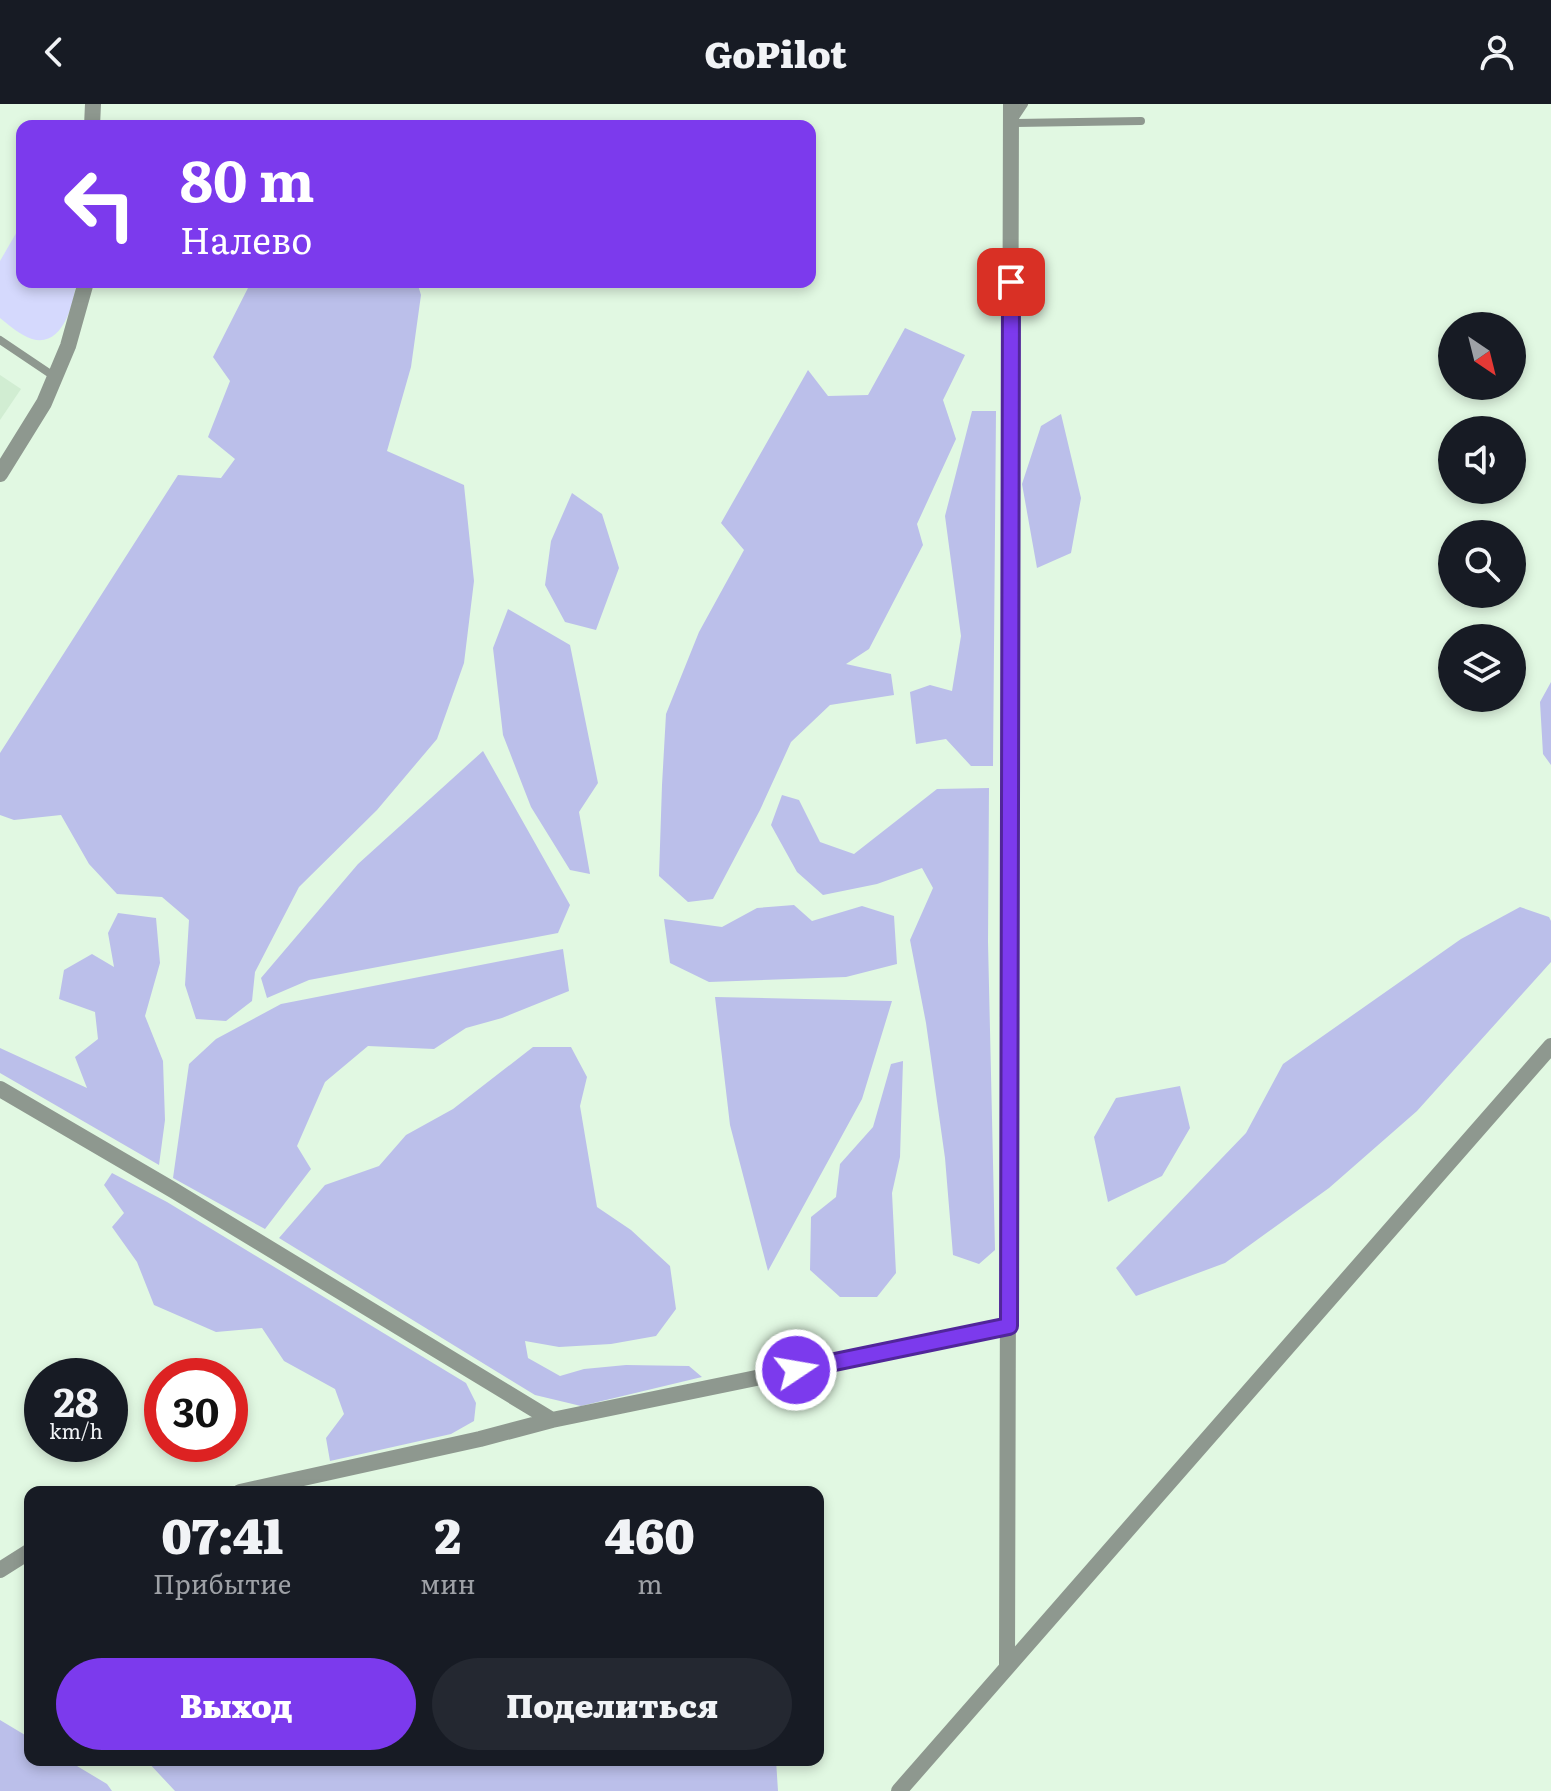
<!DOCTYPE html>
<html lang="ru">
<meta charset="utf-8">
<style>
:root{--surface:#171b24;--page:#242831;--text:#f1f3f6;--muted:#9ea1a6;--accent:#7c3aed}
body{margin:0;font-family:Literata,serif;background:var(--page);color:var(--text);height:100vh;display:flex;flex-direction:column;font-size:30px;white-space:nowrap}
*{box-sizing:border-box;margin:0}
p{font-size:26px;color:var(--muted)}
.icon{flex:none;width:44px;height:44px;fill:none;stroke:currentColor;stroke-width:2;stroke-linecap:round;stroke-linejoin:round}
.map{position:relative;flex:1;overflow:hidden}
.drawer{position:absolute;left:24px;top:1382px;width:800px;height:280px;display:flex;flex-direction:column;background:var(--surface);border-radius:16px;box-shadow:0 4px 12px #0003}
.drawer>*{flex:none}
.banner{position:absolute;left:16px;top:16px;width:800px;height:168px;border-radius:16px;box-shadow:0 4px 12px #0003;background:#7c3aed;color:#fff;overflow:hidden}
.needle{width:52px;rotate:145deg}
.fabs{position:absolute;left:1438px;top:208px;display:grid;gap:16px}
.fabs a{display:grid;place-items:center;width:88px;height:88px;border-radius:50%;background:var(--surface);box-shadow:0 4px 12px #0003;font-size:40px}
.speed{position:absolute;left:24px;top:1254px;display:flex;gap:16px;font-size:40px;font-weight:700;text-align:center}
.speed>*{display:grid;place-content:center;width:104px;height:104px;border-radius:50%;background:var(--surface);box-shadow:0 4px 12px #0003;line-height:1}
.speed small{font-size:20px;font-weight:400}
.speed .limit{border:12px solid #d22;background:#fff;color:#111}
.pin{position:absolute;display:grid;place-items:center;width:68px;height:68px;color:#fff;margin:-34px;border-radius:16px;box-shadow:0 4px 12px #0006}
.me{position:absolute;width:88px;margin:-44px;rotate:78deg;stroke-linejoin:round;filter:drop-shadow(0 0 6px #0008)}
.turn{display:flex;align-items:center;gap:28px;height:168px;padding:0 32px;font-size:36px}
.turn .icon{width:104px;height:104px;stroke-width:2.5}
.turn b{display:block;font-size:56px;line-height:68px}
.eta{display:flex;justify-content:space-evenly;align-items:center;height:136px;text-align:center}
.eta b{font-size:48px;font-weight:800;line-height:56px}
.primary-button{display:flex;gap:16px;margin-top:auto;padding:16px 32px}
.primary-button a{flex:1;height:92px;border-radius:48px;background:var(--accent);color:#fff;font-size:32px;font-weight:800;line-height:92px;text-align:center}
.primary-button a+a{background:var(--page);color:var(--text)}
header{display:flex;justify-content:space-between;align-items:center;height:104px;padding:0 32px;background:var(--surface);font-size:36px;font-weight:800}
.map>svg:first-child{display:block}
.built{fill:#d1edd2}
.green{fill:#d5d9fd}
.forest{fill:#bbbfea}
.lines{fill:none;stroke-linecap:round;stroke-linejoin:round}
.service{stroke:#8e988f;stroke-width:8}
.minor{stroke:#8e988f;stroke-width:16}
.route-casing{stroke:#51269a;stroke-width:20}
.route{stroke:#7c3aed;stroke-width:14}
</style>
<header><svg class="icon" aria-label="back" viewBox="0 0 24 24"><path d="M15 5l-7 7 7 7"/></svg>GoPilot<svg class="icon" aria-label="person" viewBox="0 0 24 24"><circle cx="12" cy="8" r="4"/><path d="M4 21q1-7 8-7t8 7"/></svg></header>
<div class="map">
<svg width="1551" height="1687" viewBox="0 0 1551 1687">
<rect width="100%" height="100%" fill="#e1f8e2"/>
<path class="built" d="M0,271l21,14 -21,31z"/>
<path class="green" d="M22,119v59h54c-2,23 -14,66 -44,57 -12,-4 -23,-14 -32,-21v-57z"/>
<path class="forest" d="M251,178h166l4,13 -10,72 -24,84 77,34 10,96 -10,82 -27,76 -60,71 -78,77 -44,85 -3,29 -26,20 -30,-2 -11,-34 4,-65 -27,-23 -45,-3 -28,-30 -28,-49 -47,5 -14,-5v-62l178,-278 43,3 14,-19 -27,-22 22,-56 -17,-24z
M905,224l60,27 -22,45 13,39 -39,85 6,21 -54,104 -23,15 45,10 3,21 -64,10 -39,37 -31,68 -47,89 -25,3 -29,-26 3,-91 4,-71 33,-82 45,-82 -23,-27 87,-153 20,26 40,-1z
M972,307h24l-3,355h-22l-25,-27 -30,5 -6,-52 20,-7 22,6 9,-55 -16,-120z
M1061,310l20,84 -10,55 -34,15 -15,-84 19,-58z
M572,389l30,21 17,54 -23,62 -31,-8 -20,-37 6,-44z
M508,505l62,36 28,138 -19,29 11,62 -20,-4 -39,-63 -28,-72 -10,-87z
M1551,578v83l-8,-11 -3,-52z
M483,647l87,154 -12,28 -249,47 -42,18 -6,-20 97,-114z
M989,684l-1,154 7,308 -16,14 -26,-9 -8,-97 -19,-135 -16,-83 23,-52 -11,-20 -45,16 -54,11 -26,-23 -26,-47 11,-30 17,5 21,42 34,12 83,-65z
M794,801l18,16 50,-15 32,10 3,48 -51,13 -137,5 -39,-19 -6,-44 58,8 35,-19z
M1520,803l29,10 2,4v41l-134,149 -88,77 -104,75 -89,33 -20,-28 130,-135 37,-69 178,-125z
M118,809l38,5 4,45 -15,53 18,45 2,59 -6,45 -159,-92v-25l87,40 -12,-31 23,-18 -3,-27 -36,-13 5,-29 28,-16 22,13 -6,-34z
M563,845l6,42 -67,27 -36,10 -32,21 -66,-3 -43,36 -28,64 14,23 -46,60 -92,-51 16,-114 27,-25 65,-35z
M715,893l177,4 -30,98 -94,172 -38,-146z
M533,943h38l16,30 -7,29 17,101 34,23 39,36 6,43 -20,27 -45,8 -52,3 -34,-6 3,17 32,18 24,-7 42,-4 63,1 13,11 -121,29 -46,-11 -256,-157 46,-53 54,-19 27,-31 47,-26z
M903,957l-3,96 -8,36 4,80 -19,24h-37l-30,-27 1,-53 25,-20 4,-33 33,-37 18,-63z
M1180,982l10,42 -28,48 -54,26 -14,-65 22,-39z
M112,1069l55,29 299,181 10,20 -2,18 -23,13 -121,27 -4,-23 18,-24 -9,-25 -51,-28 -22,-33 -46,4 -62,-27 -17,-43 -25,-35 12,-14 -20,-28z
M0,1616l30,18v22h37l40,24 5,7h-112z
M146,1656h630l2,31h-603z"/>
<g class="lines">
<path class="service" d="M1014,15l10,-15
M1011,19l130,-2
M0,236l55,37"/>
<path class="minor" d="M92,22l1,-22
M0,370l44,-71 24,-57 18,-64
M0,985l173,101 379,230
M240,1388l240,-53 72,-19 457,-94
M0,1466l30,-19
M1007,1563l4,-1563
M899,1687l652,-745"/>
</g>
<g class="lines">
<g class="route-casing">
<path id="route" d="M796,1266l213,-44 2,-1044"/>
</g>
<use href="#route" class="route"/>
</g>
</svg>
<div class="fabs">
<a><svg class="needle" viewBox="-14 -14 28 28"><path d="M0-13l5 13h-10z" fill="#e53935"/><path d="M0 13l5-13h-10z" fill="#9ea1a6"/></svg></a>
<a><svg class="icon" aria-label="sound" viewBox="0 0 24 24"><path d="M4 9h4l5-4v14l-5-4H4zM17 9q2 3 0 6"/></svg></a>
<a><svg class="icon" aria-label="search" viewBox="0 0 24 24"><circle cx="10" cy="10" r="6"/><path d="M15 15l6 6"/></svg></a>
<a><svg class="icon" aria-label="layers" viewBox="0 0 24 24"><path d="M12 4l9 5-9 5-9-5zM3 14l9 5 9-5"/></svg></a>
</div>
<div class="speed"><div>28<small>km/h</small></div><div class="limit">30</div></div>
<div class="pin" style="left:1011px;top:178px;background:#d93025"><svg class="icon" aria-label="arrive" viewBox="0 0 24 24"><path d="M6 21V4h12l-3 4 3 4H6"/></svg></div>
<svg class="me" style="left:796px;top:1266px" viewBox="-20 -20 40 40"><circle r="17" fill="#7c3aed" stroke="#fff" stroke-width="3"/><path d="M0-11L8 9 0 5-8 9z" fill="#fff"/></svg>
<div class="banner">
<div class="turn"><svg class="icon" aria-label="left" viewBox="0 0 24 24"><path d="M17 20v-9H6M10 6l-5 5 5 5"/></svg><div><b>80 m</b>Налево</div></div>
</div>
<section class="drawer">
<div class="eta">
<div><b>07:41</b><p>Прибытие</p></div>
<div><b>2</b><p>мин</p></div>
<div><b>460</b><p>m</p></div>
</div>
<div class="primary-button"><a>Выход</a><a>Поделиться</a></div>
</section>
</div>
